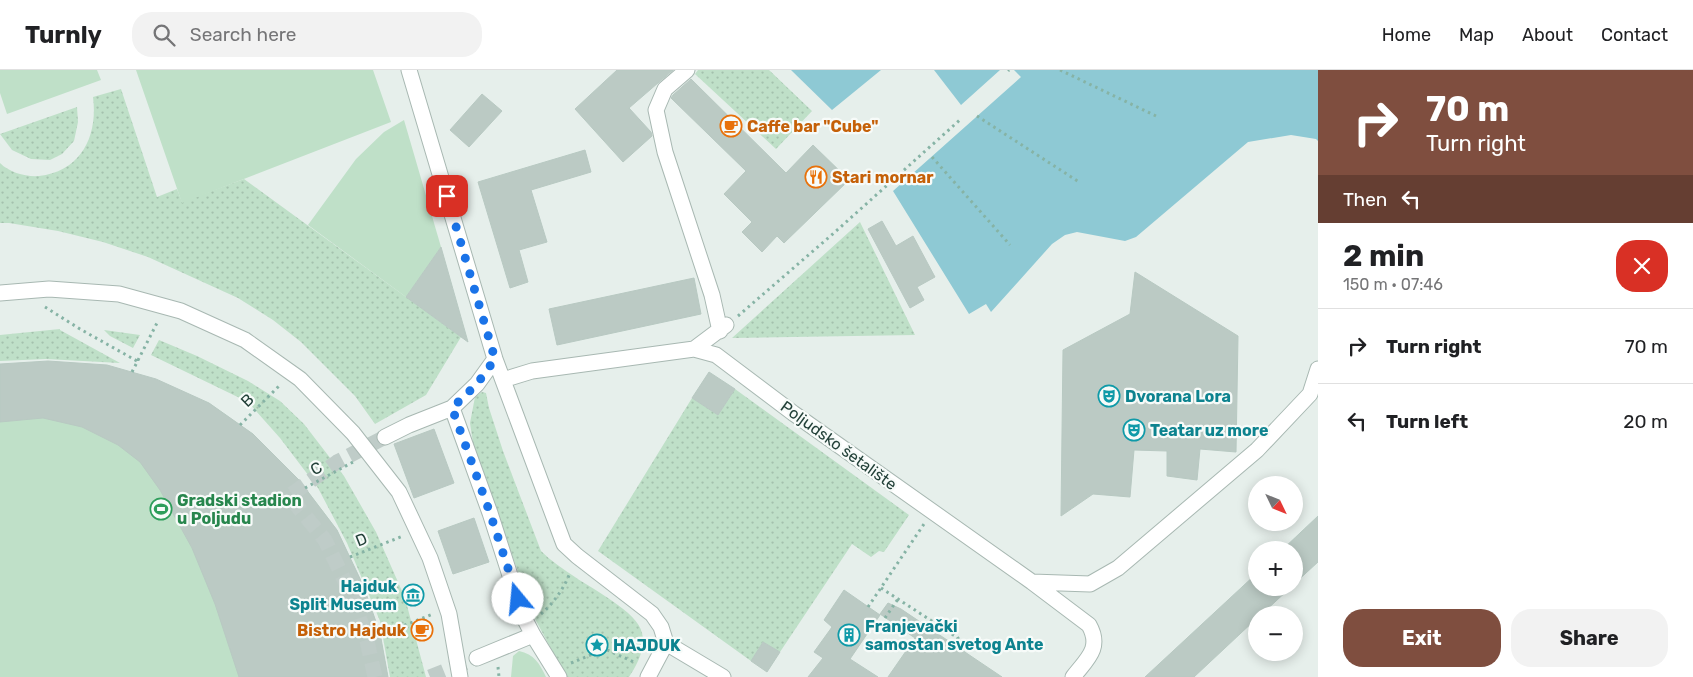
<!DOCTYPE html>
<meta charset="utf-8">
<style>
:root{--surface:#fff;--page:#f2f2f2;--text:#202124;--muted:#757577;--line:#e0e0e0;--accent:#7f4e3f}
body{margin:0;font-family:Rubik,sans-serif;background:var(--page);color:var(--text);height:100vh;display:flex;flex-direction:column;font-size:19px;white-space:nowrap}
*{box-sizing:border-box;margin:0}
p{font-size:16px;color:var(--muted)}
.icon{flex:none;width:28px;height:28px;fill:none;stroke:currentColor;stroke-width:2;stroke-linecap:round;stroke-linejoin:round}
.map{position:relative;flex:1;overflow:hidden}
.side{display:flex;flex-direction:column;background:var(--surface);width:375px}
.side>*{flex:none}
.hud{background:#7f4e3f;color:#fff;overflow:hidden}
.needle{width:32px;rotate:133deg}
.fabs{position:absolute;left:1248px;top:406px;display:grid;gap:10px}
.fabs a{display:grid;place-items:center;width:55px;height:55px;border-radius:50%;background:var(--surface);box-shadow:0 2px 12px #0003;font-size:25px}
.pin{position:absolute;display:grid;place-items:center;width:42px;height:42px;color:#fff;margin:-21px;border-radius:10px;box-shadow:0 2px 8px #0006}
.me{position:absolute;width:55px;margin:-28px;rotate:343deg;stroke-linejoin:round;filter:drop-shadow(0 0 4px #0008)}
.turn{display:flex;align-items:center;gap:18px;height:105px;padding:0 25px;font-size:22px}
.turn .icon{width:65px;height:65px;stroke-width:2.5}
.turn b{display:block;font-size:35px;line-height:42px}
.then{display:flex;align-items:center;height:48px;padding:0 25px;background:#0003;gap:10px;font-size:19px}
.round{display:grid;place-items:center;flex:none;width:52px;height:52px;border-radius:20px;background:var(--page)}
.overview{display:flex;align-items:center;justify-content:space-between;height:85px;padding:0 25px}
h1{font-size:30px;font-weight:700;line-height:38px}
.action{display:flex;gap:10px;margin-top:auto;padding:10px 25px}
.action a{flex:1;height:58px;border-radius:20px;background:var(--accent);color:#fff;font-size:20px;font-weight:700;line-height:58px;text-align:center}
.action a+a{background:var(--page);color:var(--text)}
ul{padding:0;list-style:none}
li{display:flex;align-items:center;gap:15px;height:75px;padding:0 25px;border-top:1px solid var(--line)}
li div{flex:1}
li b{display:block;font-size:19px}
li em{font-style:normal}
header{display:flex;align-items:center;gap:30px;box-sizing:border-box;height:70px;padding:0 25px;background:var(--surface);border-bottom:1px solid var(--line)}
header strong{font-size:24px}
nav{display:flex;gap:28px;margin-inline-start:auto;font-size:18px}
.search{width:350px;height:45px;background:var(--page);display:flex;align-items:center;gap:12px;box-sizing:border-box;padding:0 18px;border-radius:20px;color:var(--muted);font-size:19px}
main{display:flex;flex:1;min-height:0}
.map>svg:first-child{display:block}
.grass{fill:url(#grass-dots)}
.park{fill:#bfe0c8}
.water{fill:#8ec9d4}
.building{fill:#bbcac4;stroke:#b8c9c2}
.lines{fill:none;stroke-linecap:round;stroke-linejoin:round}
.minor-tunnel{stroke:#bfccc8;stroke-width:15;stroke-dasharray:15 8;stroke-linecap:butt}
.minor-casing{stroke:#a8b8b2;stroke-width:17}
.path{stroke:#86b3a5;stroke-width:3;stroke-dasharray:2.5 4;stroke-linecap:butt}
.minor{stroke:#fff;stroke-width:15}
.route{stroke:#1a73e8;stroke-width:9;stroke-dasharray:0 16.2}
.labels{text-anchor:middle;stroke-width:4.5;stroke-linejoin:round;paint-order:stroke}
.food-label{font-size:16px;font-weight:bold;fill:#c56008;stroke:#f7fbf9;text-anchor:start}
.culture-label{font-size:16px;font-weight:bold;fill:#0d838f;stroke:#f7fbf9;text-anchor:start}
.street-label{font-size:16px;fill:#24423a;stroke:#f7fbf9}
.leisure-label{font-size:16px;font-weight:bold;fill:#27864d;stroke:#f7fbf9;text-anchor:start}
</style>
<header>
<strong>Turnly</strong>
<div class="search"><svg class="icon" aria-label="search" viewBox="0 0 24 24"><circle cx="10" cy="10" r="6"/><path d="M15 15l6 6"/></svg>Search here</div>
<nav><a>Home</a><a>Map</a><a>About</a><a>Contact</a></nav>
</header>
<main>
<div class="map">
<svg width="1318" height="607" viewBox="0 0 1318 607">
<defs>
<pattern id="grass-dots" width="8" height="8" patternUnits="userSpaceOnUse" patternTransform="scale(1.25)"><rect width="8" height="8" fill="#bfe0c8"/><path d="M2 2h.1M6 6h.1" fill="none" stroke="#a4c1ad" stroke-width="1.8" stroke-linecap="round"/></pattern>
</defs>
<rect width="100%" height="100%" fill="#e6efeb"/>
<path class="grass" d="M698,0h71l43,41 -36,38 -81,-75z
M121,19l36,108 20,-8 5,13 62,-23 217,158 -35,58 -51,29 -20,-28 -54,-54 -28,-22 -35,-22 -90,-41 -45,-15 -45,-11 -49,-8h-9v-60c10,10 26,14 39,13 43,-5 59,-41 54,-79z
M77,37l1,15 -4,19 -12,13 -12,6 -19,-1 -19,-9 -12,-16z
M860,152l55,113 -183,3z
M60,259v1l60,33 -74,-4 -46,2v-26z
M104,260l36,5 -7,13 -23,-12z
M159,270l38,16 51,25 32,20 24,23 40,52 32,56 29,66 21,79h-36l-10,-56 -33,-78 -29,-55 -38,-50 -32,-36 -97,-47z
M735,319l174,126 -25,37 -5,-1 -8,6 -19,-13 -72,108 -17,-10 -12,19 -153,-110 94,-153 26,17z
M482,322l4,1 3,15 14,43 38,100c10,10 22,18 34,26 17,12 63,35 67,56 4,15 -5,32 -13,44h-63l-33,-62 -60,-172 -3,-20 5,-26z"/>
<path class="park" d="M0,0h97l4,10 -94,34 -7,-21z
M136,0h237l18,52 -209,81z
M404,50l37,127 -35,50 -98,-72 48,-66 28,-27z
M0,294l209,39 44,31 46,46 38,50 26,55 17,48 8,44h-388z
M519,581c15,3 21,13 27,26h-35l2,-21z"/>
<path class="water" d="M791,0h90l-49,40z
M934,0h66l-39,35z
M1014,0h304v71l-2,-2 -25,-4 -43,7 -112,95 -11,4 -48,-9 -12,3 -13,9 -61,68 -5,-8 -17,10 -76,-123 128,-114z"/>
<path class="building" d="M617,0h56l-44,38 22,24 1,4 -29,26 -48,-53z
M691,9l95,94 27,-28 36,35 -65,63 -7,-7 -15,16 -20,-20 10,-10 -28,-28 22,-23 -75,-73 2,-3z
M482,24l20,17 -33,36 -19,-17z
M585,80l6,22 -60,18 16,52 -28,8 9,32 -18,6 -32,-106z
M882,151l14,25 17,-10 22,41 -18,10 7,13 -14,8 -42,-79z
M441,177l27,95 -62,-45z
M1135,202l103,64 -2,116 -36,-3 -3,31 -30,-4v-25l-33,-1 -4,47 -37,-3 -32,22 2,-166 67,-36z
M694,208l7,36 -144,31 -8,-36z
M48,291l59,4 49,14 53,24 44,31 46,46 38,50 26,55 17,48 8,44h-149l-24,-73 -23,-56 -32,-58 -20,-28 -22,-17 -36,-18 -39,-9 -43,4v-58z
M709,302l26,17 -17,26 -26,-17z
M434,359l20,54 -40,15 -20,-54z
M1318,446v46l-24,22v-34h-12z
M474,448l15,44 -36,12 -15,-43z
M1256,504v14h34l-29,27h-5v4l-62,58h-49z
M844,520l36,25 -30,44 28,18h-70l15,-19 -9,-6 18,-25 -8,-7z
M888,533l13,6 101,68h-114l27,-39 -35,-24z
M763,572l17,10 -13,20 -16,-11z"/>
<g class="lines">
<path class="minor-tunnel" d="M375,607l-8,-36 -15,-45 -27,-56 -36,-44 48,-34 48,-25
M430,607l47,-19"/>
<g class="minor-casing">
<path id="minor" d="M409,0l86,289 69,185 13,12 75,58 9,13 5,16 -18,34
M687,0l-22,19 -9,21 9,42 47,143 8,36
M0,223l49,-4 70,5 62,17 64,29 55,39 53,54 46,59 31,66 19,56 11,63
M694,279l32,-24
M495,289l-18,25 -25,24 38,105 33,103 10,19 26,42
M503,310l29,-9 162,-22 22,6 77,58 239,169 57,43c13,23 -2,34 -16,52
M385,367l24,-12 43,-17
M1032,512l58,2 28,-16 139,-118 53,-56 8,-25
M666,573l57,34
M477,588l56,-23"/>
</g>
<path class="path" d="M1060,0l96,46
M1008,1l1,-1
M977,46l102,66
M932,87l78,88
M45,237l35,22 57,32
M738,246l97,-84 127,-114
M132,302l26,-51
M240,355l40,-40
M305,418l50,-27
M350,487l53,-21
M881,518l77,50 -5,7
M868,537l56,-83
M541,544c13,-11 23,-26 29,-41
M885,548l13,-19
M380,565l53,-21
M571,593l34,-14 31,14
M498,597l1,10"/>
<use href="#minor" class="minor"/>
</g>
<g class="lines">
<path class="route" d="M447,126l48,163 -18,25 -25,24 38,105 28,86"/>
</g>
<defs>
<g id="cafe-ring" transform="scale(1.125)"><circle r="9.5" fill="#f7fbf9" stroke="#e8710a" stroke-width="1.5"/><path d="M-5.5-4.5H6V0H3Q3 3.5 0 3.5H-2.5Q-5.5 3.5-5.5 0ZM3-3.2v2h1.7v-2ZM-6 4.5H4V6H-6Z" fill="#e8710a"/></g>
<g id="restaurant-ring" transform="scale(1.125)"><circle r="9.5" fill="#f7fbf9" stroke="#e8710a" stroke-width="1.5"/><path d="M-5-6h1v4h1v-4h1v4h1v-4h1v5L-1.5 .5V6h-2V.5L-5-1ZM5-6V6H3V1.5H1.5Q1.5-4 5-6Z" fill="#e8710a"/></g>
<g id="theatre-ring" transform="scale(1.125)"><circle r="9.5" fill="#f7fbf9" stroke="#0f9aa8" stroke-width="1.5"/><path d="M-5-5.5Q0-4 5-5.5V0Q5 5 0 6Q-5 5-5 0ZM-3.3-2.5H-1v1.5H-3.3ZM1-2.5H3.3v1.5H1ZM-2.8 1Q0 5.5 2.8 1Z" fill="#0f9aa8"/></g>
<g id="stadium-ring" transform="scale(1.125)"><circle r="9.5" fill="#f7fbf9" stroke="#2e9e5b" stroke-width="1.5"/><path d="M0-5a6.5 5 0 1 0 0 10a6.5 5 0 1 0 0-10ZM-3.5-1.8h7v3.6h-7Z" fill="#2e9e5b"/></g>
<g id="museum-ring" transform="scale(1.125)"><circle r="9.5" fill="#f7fbf9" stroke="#0f9aa8" stroke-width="1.5"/><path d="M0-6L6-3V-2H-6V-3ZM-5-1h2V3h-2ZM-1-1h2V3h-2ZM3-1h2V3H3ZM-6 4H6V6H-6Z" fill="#0f9aa8"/></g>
<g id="building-ring" transform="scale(1.125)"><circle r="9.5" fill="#f7fbf9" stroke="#0f9aa8" stroke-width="1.5"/><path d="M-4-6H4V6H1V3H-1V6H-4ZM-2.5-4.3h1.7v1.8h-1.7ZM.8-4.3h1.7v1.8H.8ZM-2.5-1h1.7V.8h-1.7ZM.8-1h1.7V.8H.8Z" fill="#0f9aa8"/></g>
<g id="sight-ring" transform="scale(1.125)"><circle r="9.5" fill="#f7fbf9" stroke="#0f9aa8" stroke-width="1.5"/><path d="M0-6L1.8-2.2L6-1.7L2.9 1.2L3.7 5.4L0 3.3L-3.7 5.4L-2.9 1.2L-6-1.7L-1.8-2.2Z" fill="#0f9aa8"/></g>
</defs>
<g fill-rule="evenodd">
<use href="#cafe-ring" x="731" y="56"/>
<use href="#restaurant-ring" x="816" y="107"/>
<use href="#theatre-ring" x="1109" y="326"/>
<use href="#theatre-ring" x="1134" y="360"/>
<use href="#stadium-ring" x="161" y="439"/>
<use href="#museum-ring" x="413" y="525"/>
<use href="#cafe-ring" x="422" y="560"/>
<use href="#building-ring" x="849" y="565"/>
<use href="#sight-ring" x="597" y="575"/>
</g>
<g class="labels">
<g class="food-label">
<text x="747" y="62">Caffe bar "Cube"</text>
<text x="832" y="113">Stari mornar</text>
<text x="406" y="566" text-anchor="end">Bistro Hajduk</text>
</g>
<g class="culture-label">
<text x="1125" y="332">Dvorana Lora</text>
<text x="1150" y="366">Teatar uz more</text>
<text x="397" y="522" text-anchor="end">Hajduk<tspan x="397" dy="18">Split Museum</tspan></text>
<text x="865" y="562">Franjevački<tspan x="865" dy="18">samostan svetog Ante</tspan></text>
<text x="613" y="581">HAJDUK</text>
</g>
<g class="street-label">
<text transform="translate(247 330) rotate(-44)" y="6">B</text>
<text transform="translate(839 375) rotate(36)" y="6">Poljudsko šetalište</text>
<text transform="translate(316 398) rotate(-29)" y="6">C</text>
<text transform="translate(361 469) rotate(-22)" y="6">D</text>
</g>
<g class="leisure-label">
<text x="177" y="436">Gradski stadion<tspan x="177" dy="18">u Poljudu</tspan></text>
</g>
</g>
</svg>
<div class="fabs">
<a><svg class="needle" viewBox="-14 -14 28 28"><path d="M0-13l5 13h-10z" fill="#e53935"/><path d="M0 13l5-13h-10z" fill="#757577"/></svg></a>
<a>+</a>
<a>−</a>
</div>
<div class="pin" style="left:447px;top:126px;background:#d93025"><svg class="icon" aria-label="arrive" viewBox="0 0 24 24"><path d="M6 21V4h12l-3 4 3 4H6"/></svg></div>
<svg class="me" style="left:518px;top:529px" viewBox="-20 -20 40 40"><circle r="19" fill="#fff"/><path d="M0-13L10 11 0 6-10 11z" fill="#1a73e8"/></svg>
</div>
<section class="side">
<div class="hud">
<div class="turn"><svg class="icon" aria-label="right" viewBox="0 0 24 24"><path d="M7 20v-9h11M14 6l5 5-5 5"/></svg><div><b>70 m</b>Turn right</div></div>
<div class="then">Then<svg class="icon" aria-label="left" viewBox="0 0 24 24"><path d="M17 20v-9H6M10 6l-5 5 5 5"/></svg></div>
</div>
<div class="overview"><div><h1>2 min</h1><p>150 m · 07:46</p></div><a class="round" style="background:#d93025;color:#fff"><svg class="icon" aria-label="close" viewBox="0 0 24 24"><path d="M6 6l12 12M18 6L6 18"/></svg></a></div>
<ul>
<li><svg class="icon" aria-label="right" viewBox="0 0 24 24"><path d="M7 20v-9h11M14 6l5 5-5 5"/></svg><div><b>Turn right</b></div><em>70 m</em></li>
<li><svg class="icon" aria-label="left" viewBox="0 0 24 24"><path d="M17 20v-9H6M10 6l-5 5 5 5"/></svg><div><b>Turn left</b></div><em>20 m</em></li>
</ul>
<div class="action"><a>Exit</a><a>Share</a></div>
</section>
</main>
